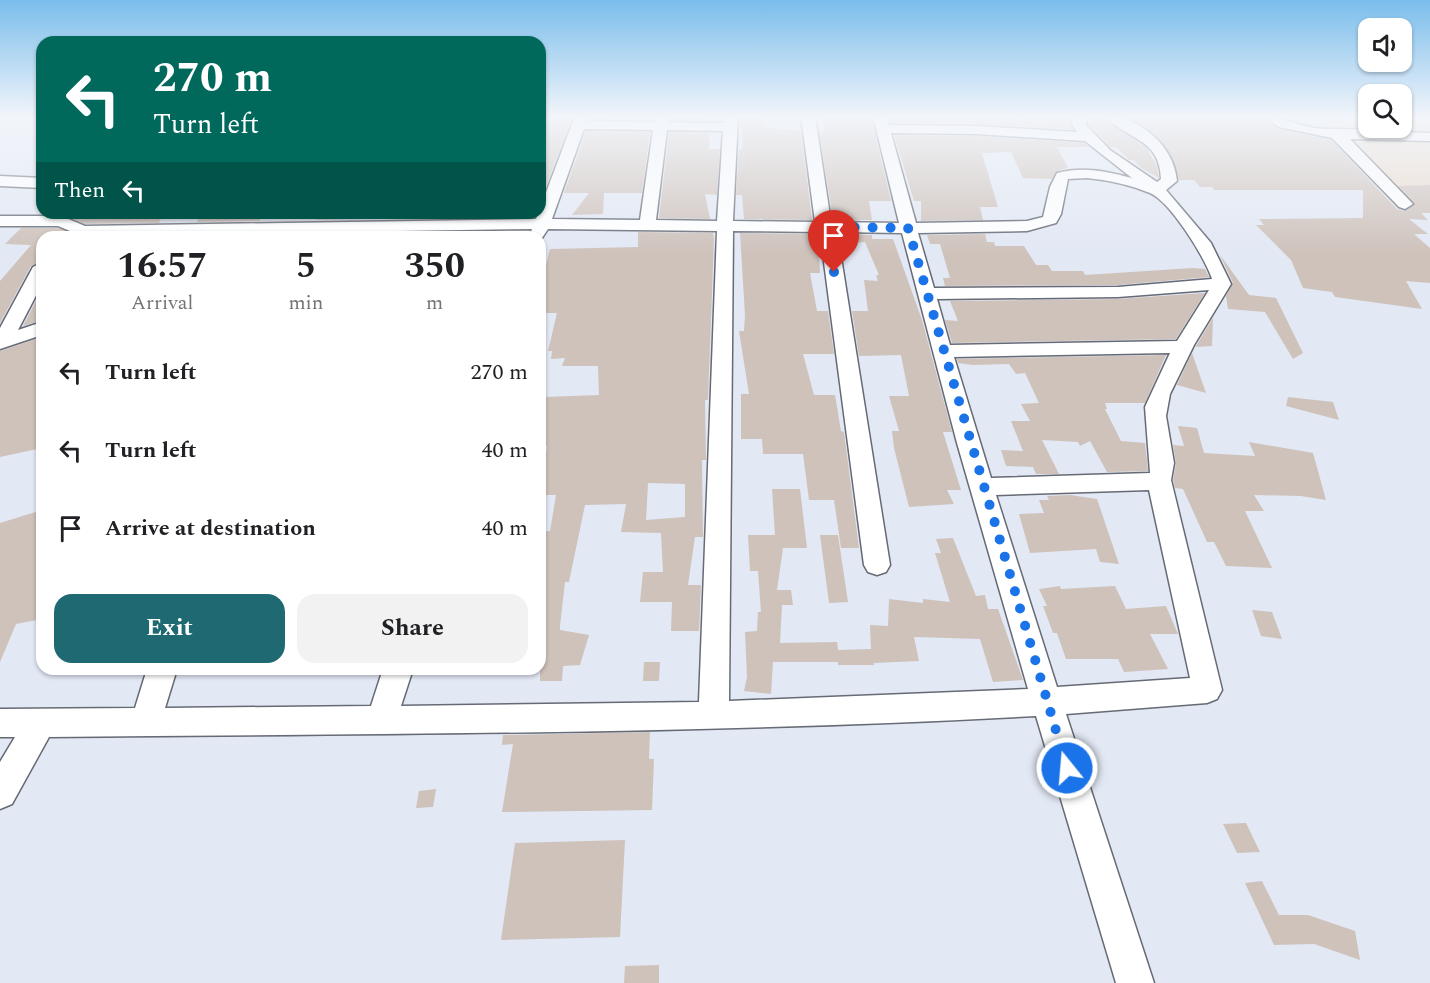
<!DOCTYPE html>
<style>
:root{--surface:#fff;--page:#f2f2f2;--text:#202124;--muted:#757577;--accent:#1e6972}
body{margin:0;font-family:Spectral,serif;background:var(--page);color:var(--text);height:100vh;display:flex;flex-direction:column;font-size:22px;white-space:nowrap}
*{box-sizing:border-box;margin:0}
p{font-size:20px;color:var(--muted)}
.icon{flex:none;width:33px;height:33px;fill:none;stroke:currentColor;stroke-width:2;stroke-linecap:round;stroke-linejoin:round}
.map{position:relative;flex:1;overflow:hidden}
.side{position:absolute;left:36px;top:231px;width:510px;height:444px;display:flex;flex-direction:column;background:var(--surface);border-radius:18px;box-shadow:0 2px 4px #0004}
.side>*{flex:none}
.top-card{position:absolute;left:36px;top:36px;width:510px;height:183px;border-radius:18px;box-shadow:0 2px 4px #0004;background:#00695c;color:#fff;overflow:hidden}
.buttons{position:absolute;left:1358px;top:18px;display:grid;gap:12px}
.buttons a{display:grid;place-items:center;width:54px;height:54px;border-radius:12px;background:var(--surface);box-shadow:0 2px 4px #0004;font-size:30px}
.pin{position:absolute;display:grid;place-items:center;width:51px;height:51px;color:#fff;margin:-62px -26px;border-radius:50% 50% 50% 0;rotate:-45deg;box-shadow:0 0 6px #0007}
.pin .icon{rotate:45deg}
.me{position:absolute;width:66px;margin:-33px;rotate:343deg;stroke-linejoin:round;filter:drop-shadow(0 0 4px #0008)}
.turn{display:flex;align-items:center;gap:21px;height:126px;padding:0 18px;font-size:27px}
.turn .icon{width:78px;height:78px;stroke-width:2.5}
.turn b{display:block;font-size:42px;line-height:51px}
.then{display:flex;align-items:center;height:57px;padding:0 18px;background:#0003;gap:12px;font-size:22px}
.eta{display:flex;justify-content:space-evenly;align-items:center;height:102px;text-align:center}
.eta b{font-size:36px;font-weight:700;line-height:42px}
.primary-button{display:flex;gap:12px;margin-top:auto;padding:12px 18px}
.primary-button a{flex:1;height:69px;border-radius:18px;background:var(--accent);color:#fff;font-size:24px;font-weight:700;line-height:69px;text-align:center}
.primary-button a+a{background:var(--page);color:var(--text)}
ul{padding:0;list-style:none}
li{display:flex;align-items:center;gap:18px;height:78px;padding:0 18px}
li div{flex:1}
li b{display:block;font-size:22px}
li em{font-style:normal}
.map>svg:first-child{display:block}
.industrial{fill:#ecdbca}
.building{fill:#cec2bb;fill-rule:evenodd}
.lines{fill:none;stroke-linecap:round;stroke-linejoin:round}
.minor-casing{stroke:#656a74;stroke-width:3}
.minor{fill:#fff;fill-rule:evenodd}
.route{stroke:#1a73e8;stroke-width:10;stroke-dasharray:0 18}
</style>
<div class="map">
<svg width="1430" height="983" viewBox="0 0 1430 983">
<rect width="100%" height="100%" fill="#e2e8f4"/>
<path class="industrial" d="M1322,116h46v12h33v-12h29v91h-17l-48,-47 -1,-11z"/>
<path class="building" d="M566,116h7l-30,78h-3v-64l4,-13z
M671,116h39l-1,4h-38z
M740,116h25l-2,11 38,4 11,89 -68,-1 -2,-24h-6l3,-46h4z
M822,116h49l20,85h-22l3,19h-39l-14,-89h5z
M889,116h182l1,13 -95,-5 -86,-1z
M1089,116h14l44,33 10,17 2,12 -18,-10 -7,-8h-5l-13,-13h-6l-22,-23z
M1121,116l140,2 18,11 52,11 66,69 7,2 11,-7 -17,-18 32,-1v28h-9l7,7 -19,-1 19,15h-14l16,14v35l-24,-2 16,28 -87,-12 -3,-5 -29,-4 -12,-28 -35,-35h8l-5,-6 104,-1v-28h-149l-2,-3h-12l-6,-7h-15l-8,-25 -16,-21 -12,-9z
M586,131l64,1 -8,61h-38l-1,21 -31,1 17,-22h-25z
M669,132l40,1v16h11l-3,46 -12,-1 5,25 -51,-1z
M894,135l83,1 107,7 5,4h-32l11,21 -11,3 -5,8 -29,-1 -12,-26 -29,1 16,54h-18l3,13 -62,1v-20h-7z
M163,213l-4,10 -74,1 -23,-10h-20z
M206,213h59l-6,8 -62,1 2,-7z
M319,213h21l-1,3 22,-2 -2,5 -43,1z
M21,228h37l21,9h-37v23l-11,6 -31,57v-42l31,-36 -26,-1z
M528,231l-1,6 -37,-1 2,-4z
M638,232l75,1 1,6 -6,161h-3l1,60h-4l1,77h-8l-7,48h13l-2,46h-28l1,-29h-32l3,-30h20l-2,-39 -40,-1 5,-28 -41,1 -16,77h-4l-5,44v4l29,5 -9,30 -17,1 -1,15h-22v-150h10l6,-36h-16l7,-49h-7v-44h3l1,-5 55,-2 -1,-29h-36l3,-8 -14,1 1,-8h-4l9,-38h-17v-36h3l7,-28 88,-2zM648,483l37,1v33l-39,3z
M740,233l78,1 2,39h-10l7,38h11l6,43h-31l11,41h21l6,36 3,1 15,116h-18l-7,-48h-25l-6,-46h-40l-1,-15h-21v-45h8l-10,-63h5l1,-16z
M840,234l32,1v4h21l29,81 30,112h-9l18,58h-14l7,14 -45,3 -15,-59 -2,-17h7l-10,-35h20l-8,-41 -42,1 -7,-45h16l-4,-31 14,1 -2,-6h3l-14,-33 -24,2z
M985,234l2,8h7l1,4h29l12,19h12l4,6h31l2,4 108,-7 12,1 4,8 -91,8 -173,1 -2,-8h7l-10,-34h-10l-3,-9z
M1220,255l29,40 27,3 27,55 -10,6 -28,-47 -37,-3 -2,-13 7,-13z
M42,289v31l-19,6z
M1205,293l-29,46 -224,4 -7,-23 13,1 -8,-20 168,-2z
M1213,318l-1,28 -16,1v-1z
M42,337v111l-42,9v-106z
M1192,353l14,40 -29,-8z
M1166,355l-21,48h-40l2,6h-2l16,32 24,2 3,28 -41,1 -17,-31 -10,5 -2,-4 -36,-2 17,34h-23l-3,-7 -27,-1 -5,-16 22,1 -12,-30h19l-9,-17 18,-1 -14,-30 -9,1 -7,-10 -36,1 -15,-2 -1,-4z
M1288,397l45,5 6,18 -53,-14z
M1178,426l19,2 7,25 51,3 -6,-14 64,11 13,47 -25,-4 -47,-1 10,16h-19l27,57 -46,-2 -12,-24h-7l-24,-53 -8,-1 -2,-8 3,-17 -3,-18 11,1z
M772,489h28l7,59h-24l-6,42h14l2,15h-11l-2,38 57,-1 1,8 33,-1 -1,-24 18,1 1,-27 34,4v-4l27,3 -15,-49h6l-5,-14 17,-1 23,58 9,-1 3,14h10l25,71 -30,2 -13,-43 -66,-2 5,24 -45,2v2h-36v-3h-65l-2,32 -27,-3 3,-14 -2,-45 12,-1 1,-19h3l-3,-41h-8l-2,-36h27z
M1070,495l27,4 22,65 -19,-2 -4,-13 -66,4 -11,-39 25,-1 -5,-13h10l-2,-4z
M42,510v109l-26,5 -16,38v-139z
M820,535h18l10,67 -19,1z
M1060,586l1,3 54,-3 11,23 40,-3 12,28h-28l18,35 -44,3 -6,-13h-52l-9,-26h-4l-10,-27h4l-8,-17z
M1252,610l20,2 10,27 -21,-3z
M644,662h16l-1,19h-16z
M650,732l-1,27h5l-2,51 -150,2 11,-68 -11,1 1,-10z
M436,789l-3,18 -17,1 3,-17z
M1246,823l14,29 -23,1 -14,-29z
M625,840l-5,97 -119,3 14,-97z
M1262,881l17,34h29l47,16 5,29 -46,-16 -40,1 -29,-62z
M659,965v18h-35l1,-17z"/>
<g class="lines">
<g class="minor-casing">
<path id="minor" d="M575,116h14l-2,5 67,1 1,-6h14l-1,6 56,1v-7h14l-5,105 82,1 -14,-106h14l16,106 68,1 -26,-107h14l2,9 88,1 100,6 -5,-7 1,-9h14l-1,9 24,25 47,32 4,-3c-1,-41 -34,-39 -56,-63 35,0 69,30 72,65l-11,9 45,53 20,41 -37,61 -24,49 -4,22 8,47 -3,17 51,210 -5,9 -10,4 -141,11 88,269h-38l-80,-267c-329,18 -658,18 -987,21l-37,67 -12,5v-47l15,-25h-15v-28l135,-1 12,-39h30l-12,39 206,-2 12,-37h30l-12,37 298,-4 18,-471 -169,-2 -8,12v-4h-11l3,-8 -450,7 -24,-10h-58v-10h61l24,10 451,-7zM584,129l69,1 -13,90 -88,-1zM667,130l56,1 -6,90 -61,-1zM891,133l86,1 108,7 47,37c-26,-7 -49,-12 -75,-5l-7,14 -7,30 -16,4 -111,2zM1087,178c20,2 44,7 63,15 21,9 55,65 62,86l-94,8 -184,1 -16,-55 109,-2 29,-8 5,-9 7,-35zM733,231l87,1 44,333 4,7 9,3 9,-3 4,-7 -53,-333 65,1 55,210 71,246 -299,12zM1209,290l-32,51 -227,4 -13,-46 181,-2zM1170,353l-25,54 5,66 -159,5 -37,-121zM1149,490l41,188 -133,9 -61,-192z
M1262,116c22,0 41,13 63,13 32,-1 70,3 105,4v8l-80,-2 63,65 -8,5 -6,-2 -67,-69 -53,-11z
M0,176l42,2v10l-42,-2z
M42,262v22l-24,46 24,-8v13l-42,14v-21l33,-61z"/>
</g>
<use href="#minor" class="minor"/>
</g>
<linearGradient id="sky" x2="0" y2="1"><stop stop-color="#7abdec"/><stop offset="0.46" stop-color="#f2f5fa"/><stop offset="1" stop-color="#f2f5fa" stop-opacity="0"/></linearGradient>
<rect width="1430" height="254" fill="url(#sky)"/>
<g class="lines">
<path class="route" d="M834,272l-6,-45 80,1 159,540"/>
</g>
</svg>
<div class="buttons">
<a><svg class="icon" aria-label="sound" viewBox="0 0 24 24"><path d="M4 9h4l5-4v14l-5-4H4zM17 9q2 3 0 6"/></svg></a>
<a><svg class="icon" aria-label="search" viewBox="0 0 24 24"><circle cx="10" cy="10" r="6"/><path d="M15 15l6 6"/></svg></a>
</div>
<div class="pin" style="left:834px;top:272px;background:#d93025"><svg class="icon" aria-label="arrive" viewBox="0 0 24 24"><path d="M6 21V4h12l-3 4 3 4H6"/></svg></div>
<svg class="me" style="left:1067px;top:768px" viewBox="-20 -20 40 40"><circle r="17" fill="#1a73e8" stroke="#fff" stroke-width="3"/><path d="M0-11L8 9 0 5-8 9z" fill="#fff"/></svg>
<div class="top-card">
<div class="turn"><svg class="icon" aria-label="left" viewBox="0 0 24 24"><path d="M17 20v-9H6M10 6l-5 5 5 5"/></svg><div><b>270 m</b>Turn left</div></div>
<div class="then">Then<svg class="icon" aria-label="left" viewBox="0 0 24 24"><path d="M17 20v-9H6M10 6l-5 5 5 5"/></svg></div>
</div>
<section class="side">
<div class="eta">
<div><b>16:57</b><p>Arrival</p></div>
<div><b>5</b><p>min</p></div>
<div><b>350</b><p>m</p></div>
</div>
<ul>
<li><svg class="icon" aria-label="left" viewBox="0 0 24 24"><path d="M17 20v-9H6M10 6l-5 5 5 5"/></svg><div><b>Turn left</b></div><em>270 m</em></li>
<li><svg class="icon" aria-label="left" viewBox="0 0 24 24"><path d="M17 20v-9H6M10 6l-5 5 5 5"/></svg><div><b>Turn left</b></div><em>40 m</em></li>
<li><svg class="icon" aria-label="arrive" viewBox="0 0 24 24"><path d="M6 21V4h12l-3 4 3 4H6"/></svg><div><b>Arrive at destination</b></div><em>40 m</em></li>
</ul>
<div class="primary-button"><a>Exit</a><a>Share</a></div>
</section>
</div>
